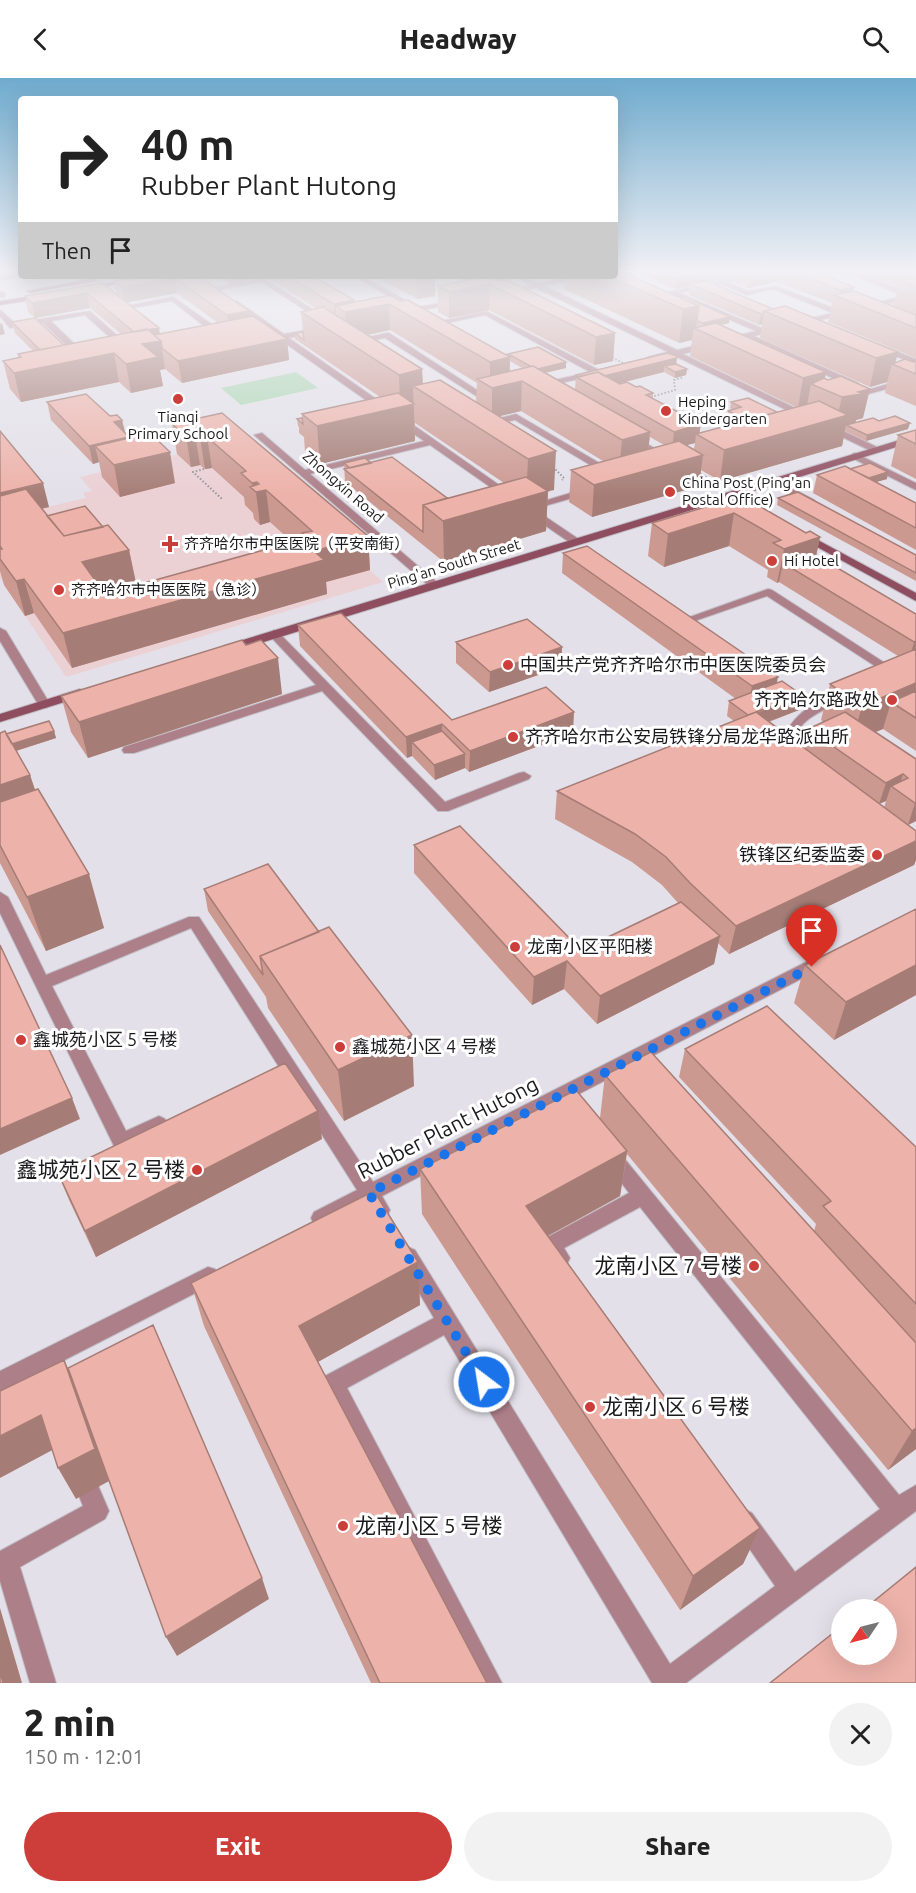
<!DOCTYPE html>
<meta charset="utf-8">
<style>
:root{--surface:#fff;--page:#f2f2f2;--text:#222;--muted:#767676;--accent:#cd3e3a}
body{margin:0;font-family:Ubuntu,"Noto Sans SC",sans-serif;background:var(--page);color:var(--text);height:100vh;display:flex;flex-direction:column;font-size:22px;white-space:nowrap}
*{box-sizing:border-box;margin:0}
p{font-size:20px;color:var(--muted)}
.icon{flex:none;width:33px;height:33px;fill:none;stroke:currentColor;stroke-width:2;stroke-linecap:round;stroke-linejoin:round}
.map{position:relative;height:1605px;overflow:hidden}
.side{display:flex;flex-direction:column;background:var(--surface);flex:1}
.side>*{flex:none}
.top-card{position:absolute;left:18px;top:18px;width:600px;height:183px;border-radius:6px;box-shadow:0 6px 24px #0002;background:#fff;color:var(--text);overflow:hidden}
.needle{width:39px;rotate:235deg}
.buttons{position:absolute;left:831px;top:1521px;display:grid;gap:12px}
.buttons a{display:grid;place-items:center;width:66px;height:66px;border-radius:50%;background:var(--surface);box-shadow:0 6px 24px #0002;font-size:30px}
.pin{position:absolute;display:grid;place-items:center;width:51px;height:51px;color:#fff;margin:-62px -26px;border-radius:50% 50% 50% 0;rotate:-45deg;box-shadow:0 0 6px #0007}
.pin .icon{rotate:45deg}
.me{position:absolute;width:66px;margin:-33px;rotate:329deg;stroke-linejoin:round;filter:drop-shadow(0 0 4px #0008)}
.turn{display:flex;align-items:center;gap:21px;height:126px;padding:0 24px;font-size:27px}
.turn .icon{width:78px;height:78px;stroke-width:2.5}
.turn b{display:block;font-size:42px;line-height:51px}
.then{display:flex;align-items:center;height:57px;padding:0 24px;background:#0003;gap:12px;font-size:22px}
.round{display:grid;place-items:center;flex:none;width:63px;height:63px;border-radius:32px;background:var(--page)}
.headline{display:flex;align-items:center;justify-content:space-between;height:102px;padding:0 24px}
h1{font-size:36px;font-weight:800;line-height:45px}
.primary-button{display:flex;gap:12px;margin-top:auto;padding:12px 24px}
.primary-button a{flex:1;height:69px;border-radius:36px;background:var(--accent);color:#fff;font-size:24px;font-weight:800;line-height:69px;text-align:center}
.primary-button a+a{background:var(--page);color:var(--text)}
header{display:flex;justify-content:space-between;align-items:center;height:78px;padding:0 24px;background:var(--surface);font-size:27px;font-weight:800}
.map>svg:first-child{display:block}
.medical{fill:#ebd0d4}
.green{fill:#abd5b3}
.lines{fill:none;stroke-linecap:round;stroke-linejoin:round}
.street-casing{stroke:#bfbcc4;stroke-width:2}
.secondary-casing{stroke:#bfbcc4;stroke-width:2}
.path{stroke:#939197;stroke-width:2;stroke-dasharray:1.5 2;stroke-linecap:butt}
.street{fill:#ad7f89;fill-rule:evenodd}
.secondary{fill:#8f4e5f;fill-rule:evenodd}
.wall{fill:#cc9991;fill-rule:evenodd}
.shaded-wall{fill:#a67d76}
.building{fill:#edb2a9;stroke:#a67d76;stroke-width:1.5}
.route{stroke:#1a73e8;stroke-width:10;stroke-dasharray:0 18}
.poi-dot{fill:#cd3e3a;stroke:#fff;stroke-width:2}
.labels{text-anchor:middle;stroke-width:6;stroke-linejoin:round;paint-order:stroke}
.far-poi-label{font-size:15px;fill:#1a191c;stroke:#fff;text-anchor:start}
.far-street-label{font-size:15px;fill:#1a191c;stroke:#fff}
.poi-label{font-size:18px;fill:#1a191c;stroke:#fff;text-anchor:start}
.near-street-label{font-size:21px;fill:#1a191c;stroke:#fff}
.near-poi-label{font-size:21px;fill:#1a191c;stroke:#fff;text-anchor:end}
</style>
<header><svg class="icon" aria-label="back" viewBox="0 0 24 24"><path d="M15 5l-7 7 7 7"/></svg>Headway<svg class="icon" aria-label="search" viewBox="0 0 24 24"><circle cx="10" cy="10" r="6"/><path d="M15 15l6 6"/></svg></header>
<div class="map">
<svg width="916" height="1605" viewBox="0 0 916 1605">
<rect width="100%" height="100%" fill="#e3e0e9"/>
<path class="medical" d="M226,365l157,139 -317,95 -66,-99v-60l86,-20 -3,-5 9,-2 -12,-14z"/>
<path class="green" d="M296,294l22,16 -77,17 -20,-17z"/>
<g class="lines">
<g class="street-casing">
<path id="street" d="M755,194h13l-40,10 20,9 28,-5 65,25 63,-15 -59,-24h10l57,22 4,-1v4l-162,39 104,47v4h-6l-106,-49 -63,16 196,94v4h-6l-198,-96 -27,5v-4l20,-5 -132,-64 -31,6 -4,-2 29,-7 -16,-9h8l16,7 31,-6 17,5 -2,3 -15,-4 -25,5 133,64 79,-19 -84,-36 -8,2 -14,-2v-4l14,2zM720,206l27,11 26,-6 60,24 -69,16 -84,-36z
M801,194l16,3 22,-3 -23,7z
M354,198h8l56,31 40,-7 4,2 -57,12 -3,-4 8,-1z
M456,198h8l24,13 -7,2z
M263,200l2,1 65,41 -7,2 -61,-40 -50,9 -4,-2z
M0,213l5,2v4h-5z
M173,219l50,35v4h-6l-45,-35 -46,8 -4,-2z
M231,223h6l47,33 33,-6v4l-28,6 223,156v4h-6l-76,-53 -120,29 128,109v4h-8l-176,-152 8,-2 43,37 119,-29 -193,-136z
M0,232l15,13 75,-12 41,37 -7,2 -39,-35 -34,6 38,37 -7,2 -39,-37 -33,5 -10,-12z
M486,233l113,59 1,2 -2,3 -61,13v-4l53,-12 -105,-57 -57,12 -4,-2z
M386,255h3l102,66 -7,2 -99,-63 -33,6 -4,-2z
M880,267l36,14v5l-39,-15v-4z
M916,298v5l-66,18 -4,-3z
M516,336l97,57 2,2 -8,2 -92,-55 -30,6 -4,-3z
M631,357l88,49 2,2 -8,2 -85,-48v-4z
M855,375l61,30v7l-64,-32v-4z
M773,401l41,21 1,2 -9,2 -36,-20 -2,-2z
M587,410l5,3 -2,2 -56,16 46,31v4h-8l-45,-31 -3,-6z
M768,511l4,1 130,84 -6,4 -4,-1 -125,-81 -84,29h-8l-2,-2z
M0,550l6,3 44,73 -2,3 -4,1 -6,-4 -38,-63z
M274,552l4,2 167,170 74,-29 5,-1 7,4 -2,3 -81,32h-10l-116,-120 -188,62h-10l-2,-3 2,-3 192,-62 -46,-49 -2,-2z
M844,615l6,4 -2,3c-21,8 -54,19 -56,48 0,3 0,5 0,8 -6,1 -11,0 -15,-5 13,-34 31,-49 67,-58z
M0,814l8,5 38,78 143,-58h10l174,265 441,-224h12l2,4 -2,4 -444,230 8,14 -3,6 -7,3 -7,-3 -7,-12 -45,23 -7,-3 -3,-6 3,-6 43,-22 -166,-262 -139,58 74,145 33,-15 6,3 3,5 -3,5 -43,21 -7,-2 -115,-235z
M612,1072l7,2 280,343 17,-10v26l-230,172h-34l-208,-348 -97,53 155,295h-27l-153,-299 3,-8 109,-58 -33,-56 -3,-6 3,-6 7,-3 7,3 255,414 105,-78 -39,-57 -4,-8 4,-8 8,-4 8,4 43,59 85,-63 -240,-302 -76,41 6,10 -3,6 -7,3 -7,-3 -12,-19 3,-6 85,-46 -26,-35 2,-6z
M208,1189l7,2 3,7 -3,7 -215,110v-22z
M89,1401l8,4 12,28 -4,8 -85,48 36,116h-26l-30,-102v-30l83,-45 -6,-15 4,-8z"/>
</g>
<g class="secondary-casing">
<path id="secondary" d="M146,198h16l-76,14 -4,-2z
M95,200l2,3 -67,12 -4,-2z
M44,216l3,4 -47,7v-4z
M916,357v6l-685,211h-8l-2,-3 2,-3z
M801,453l115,62v8l-119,-65 -1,-2z
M80,611l6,4 -2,3 -84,26v-8z"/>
</g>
<path class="path" d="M609,278l18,9
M651,319l24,-7 -1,-10 10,-3
M553,389l11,11 -2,2
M204,391l-11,3 29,27"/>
<use href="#street" class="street"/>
<use href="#secondary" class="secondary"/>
</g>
<path class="wall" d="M615,194h18l-1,4 97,47 -9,2 106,47 -1,6 38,40 -7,2v2l23,-1 29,8 -42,12 -21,-10 1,-6 -4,21 -122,35 -19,-11 -2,16 -107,31 -23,-15 2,-32 32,-9 -82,-50 -22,5 55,74 -6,1 -2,40 -102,31 -99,-80 -1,-19h27l76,35 57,-15 -89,-60v18l-95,23 -15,-12 -1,-15 -5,-4v-6l-1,-1 -1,-7 5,-1v-4l78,-17 -85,-58v-6l8,-1 -2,-20 16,-3 -51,-32 -37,7 -9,-6v-2h93l41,26 46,-1 108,55v-2l58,14 -21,5 30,17 1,-15 100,-11 11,5 -1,6 -11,3 -11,-6 -45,11 17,4 17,6v5l47,35 38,-10 -10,-6v-6l5,-1 -3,-2 1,-6 46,10 19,-5 -106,-51 2,-16 -13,3 -115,-54 1,-13h50zM390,252l87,53 -1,19 -53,-18 -1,-15 -54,-34zM510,283l12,7 -12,3zM650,359l14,8 -16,4zM695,365l-1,6 -8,-4z
M647,194h174l-4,1 37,14v4l39,15 5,-19 -41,-15h59v86l-88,-36 4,-19 -56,-21 -28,6 -13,-5 1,-7 -28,6 187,81 21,-2v45l-31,-13 2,-11 -17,5 -110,-49 2,-14 -3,1 -70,-30 1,-9 -15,3 -28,-12z
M198,198l52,41 37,22 2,21 -107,23 -17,-14 -5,1 3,16 -32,7 -12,-11 -98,20 -11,-13 -7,-28 15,-3v-4l15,-3 -18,-18 -3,-11 52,23 57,-11 -31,-26 -55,10 -7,-6 -3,-16 77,-13 15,12 -3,-14zM177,215l41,30 -58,11 -34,-32z
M374,198h61v20l-18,3z
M473,198h37l-1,5 106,52 -2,28 -19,4 -105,-55 -40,8 -11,-6v-26l39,-8z
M47,324l75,18 3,12 4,6 46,45 -55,14 -18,-20 -3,-15 -6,2 -42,-44z
M222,335l146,123 2,34 -44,12 1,12 -255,74 -38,-55 -9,3 -21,-31 -4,-14v-140l49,76 -8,2 6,7 56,11 26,23 7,33 -32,9 1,2 187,-52 -22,-20 -10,3 -6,-6 -1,-6 -8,-8 -1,-8 -32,-29 -7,1 -5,-4 -9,2 -14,-13 -5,-30z
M916,352v49l-25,-13 7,-31z
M850,391l37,10 -11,3 40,21v47l-103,-57 4,-18z
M778,420l138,57v26l-139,-76z
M732,421l74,34 14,4 -4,19 100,58v137l-33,-22 -8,3 41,27v62l-8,4 -17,-12 25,18v29l-2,5 -185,89 -11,-11 -4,21 -117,60 -33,-35 -32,16 -118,-132v-28l167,105 97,-47 -16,-18 -30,-23 -77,-43 2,-28 177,-70 -7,-5 2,-15 7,-2 -174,-126 1,-20 214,130 25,12 -3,15 -30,12 34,25 5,-18 15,-7 -2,-2 9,-36 68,-28 -119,-74 -2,1 -10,-6 1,-7 -39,-24 -65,21 -16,-11 4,-33zM886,723l-2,7 -5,-4z
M298,547l154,95 121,13 -104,39 -4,-4 -30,12 -23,-24 -5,2 -107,-112z
M456,564l106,5 -1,20 -72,25 -33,-29z
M282,616l-194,64 -17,-26 -10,-36z
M54,653l2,7 -40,13 14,24 5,15 69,138 -58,23 -46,-88v-130l6,1z
M204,811l210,197 -70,35 -76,-113 -2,-11 -58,-86z
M916,831v86l-82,45 -40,-37 11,-38z
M685,971l231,98v302l-28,21 -261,-316 -7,42 -72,40 212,292 -17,36 -63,46 -258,-396 -2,-45 180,-51 5,-43 209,156 2,-7 -137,-147z
M322,1061l-226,118 -27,-57 -11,-27z
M418,1184l2,43 -102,57 169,321h-116l-167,-357 -13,-43z"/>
<path class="shaded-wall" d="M0,194h21v4h10l-31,5z
M619,194h14l-1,6z
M708,194h28v4l-44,9 -2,-1v2l-15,3 1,-10z
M756,194h22l-2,10 -28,6 3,-15z
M916,195v13l-10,-3 3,-9z
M228,198h38v1l-37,7z
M416,198h19v20l-18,3z
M491,198h19v5l-19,4z
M175,200l2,15 -52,10 -3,-16z
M489,206v26l-40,8v-26z
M854,209l-3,15 -12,-5 1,-7z
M87,215l3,15 -55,10 -3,-15z
M354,222v10l35,-6 1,26 -43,9 -2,-27 -9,-6v13h-1l-1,-15z
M699,228l-3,23 -2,-1 -2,12 -13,3 4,-34z
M249,233l2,15 -22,5 -2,-16z
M764,235l-2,11 -3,1 2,-11z
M730,239l-1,6 -26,6v-6z
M2,245l3,11 -5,1v-11z
M159,250l6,41 -5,1 3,16 -32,7 -5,-29 9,-32z
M615,255l-2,28 -19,4 2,-28z
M287,261l2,21 -107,23 -4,-22z
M898,274l-3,13 -3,-1 -5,18 -17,5 6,-29z
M114,275l5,29 -98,20 -7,-29z
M677,278l-1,12 -12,-2v6l-67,17 -12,-9z
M510,279l-1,27 13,-3 -1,30 -29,7v-30l-2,-1v-25z
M566,284v6l-31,7v-5z
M422,291l1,23 -10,-6 2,55 -95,23 -3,-38 83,-19 -1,-32z
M687,291l-1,6 -11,3v-6z
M826,294l-3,17 -12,-5 -4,21 -9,3 5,-30z
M870,311l-7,29 -7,2 -1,4 -9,1 -4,21 -122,35 4,-31 113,-32 5,-21z
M122,342l4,17h3l3,17 -37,-8 4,16 -6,2 -4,-18 25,-24z
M910,345l-2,6 -42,12 1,-6z
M701,346l-2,12 -3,-2 -1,9 -23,6 2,-17z
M650,354l-3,31 -28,8 3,-31z
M195,356l5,31 -9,2 -5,-31z
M207,359l5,31 -7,1 -5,-31z
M556,373l-2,39 -6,1 -2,40 -102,31 -1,-41 83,-24 2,-38z
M170,374l5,31 -55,14 -6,-32z
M703,377l-4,31 -107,31 2,-32z
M888,394l-1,7 -25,7 2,-6z
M257,404l1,10 8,-2 4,32 -10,3 -4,-33 -3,-3 -1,-6z
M43,405l6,24 -49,11v-25z
M734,435l-5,33 -65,21 4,-33z
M368,458l2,34 -44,12 1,12 -255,74 -9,-35 251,-82z
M820,459l-7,34 -30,-8 -4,19 -2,1 7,-34z
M129,472l7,33 -46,13 -20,-33z
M24,501l10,34 -9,3 -9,-35z
M916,563v18l-8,4 6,-21z
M562,569l-1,20 -72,25 1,-20z
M278,580l4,36 -194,64 -9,-36z
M778,599l-4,20 -26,10 4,-21z
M916,605v31l-25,-12 -8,27 -31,13 10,-36z
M802,617l-3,15 -53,20 3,-14z
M574,634l-1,21 -104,39 1,-21z
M442,646v21l-30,-3v14l-5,2 -1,-21z
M54,653l2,7 -56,18v-8z
M465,676v14l-30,12 -1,-15z
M903,696l-5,17 -7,-5 -5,15 -7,3 7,-21z
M30,697l7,21 -37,13v-24z
M915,725h1v18l-8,4z
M916,763v19l-2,5 -185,89 7,-28z
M89,796l15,54 -58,23 -19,-54z
M720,858l-6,28 -117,60 3,-28z
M567,883l-3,28 -32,16 2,-28z
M916,887v30l-82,45 12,-38z
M412,957l2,51 -70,35 -6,-51z
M72,1020l8,21 -80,36v-26z
M318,1033l4,28 -226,118 -11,-26z
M627,1073l-7,45 -98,54 4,-44z
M418,1184l2,43 -113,63 -8,-42z
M64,1282l16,33 31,87 -35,19 -18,-31z
M41,1337l17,32 -58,31v-42z
M916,1350v21l-28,21 24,-39z
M760,1450l-17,36 -63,46 13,-34z
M262,1500l7,21 -92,57 -11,-19z
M0,1530l22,75h-19l-3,-12z"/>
<path class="building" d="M615,194h7l77,34 -16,3 -75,-33h7z
M661,194h47l-32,7z
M792,194h23l39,15 -14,3z
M902,194h14v1l-7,1z
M144,198h54l51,35 -22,4 -52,-37 -53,9 -8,-6z
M287,198h26l41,24 -20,4z
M488,198l11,5 8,-1 108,53 -19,4 -107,-53 -40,8 -11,-6z
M916,199v9l-17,-6z
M706,203l67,28 -9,2v2l-3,1 -71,-30z
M102,205l57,45 -25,4 -47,-39 -55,10 -7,-7z
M854,213l62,24v13l-82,-33z
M390,217l10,6 8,-1 102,57 -20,5 -101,-58 -44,8 -9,-6z
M682,218l48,21 -27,6 -6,-2 2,-15 -20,-9z
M785,228l113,46 -22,6 -112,-47z
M323,229l99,62 -23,6 -98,-63z
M253,238l34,23 -109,22 -16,-13 -1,-7 -7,-6z
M35,240l29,27 -24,5 -28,-28z
M716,245l110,49 -23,6 -109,-50z
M147,251l14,12 -19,3 16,13 -32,7 -12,-11 -100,20 -11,-12 18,-4 -3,-3z
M303,254l1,8 -9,-7z
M538,269l28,15 -28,7 -5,-3h-3l-22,-12z
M667,275l10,3v2l-73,18 -6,-4 -19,5 -3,-2z
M905,281l8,3 3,-1v13l-24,-10z
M676,286l11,5 -12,3 -11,-6z
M533,288l117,66 -28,8 -100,-59 -30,7 -15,-9z
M598,294l22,12 7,-2 9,5 4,-1 13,7 -7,2 55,29 -27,8 -98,-55z
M841,298l29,13 -12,3 4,2 -20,3 -31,-13 13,-6 4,2z
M440,302l116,71 -28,8 -115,-73z
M398,315l16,11 -97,22 -15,-12z
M86,316l24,22 7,-1 5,5 -8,2 15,15 -40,9 -42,-44z
M748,320l29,14 -30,8 -19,-9 13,-4 -10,-5z
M819,323l29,14 -124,35 -28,-16z
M222,335l146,123 -54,15 10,9 -261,73 -39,-54 -8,2 -16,-22v-10h2l-2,-3v-50l26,-7 38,47 44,-11 21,25 -47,12 23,32 202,-56 -5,-5 10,-2 -46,-41 -10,2 -6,-5 9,-3 -2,-2 -5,1 -11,-10 5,-2 -39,-34 -7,1 -5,-4 -9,2 -14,-12z
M895,338l15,7 -43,12 -21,-10 27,-7 6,3z
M302,340l1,6 -6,-5z
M916,352v14l-18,-9z
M0,353l43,52 -43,10z
M150,355l20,19 -56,13 -19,-19z
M679,363l24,14 -109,30 -23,-15z
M392,379l55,41 -24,7v27l-79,-63z
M365,380l6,5 -21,5 -6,-5z
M870,385l18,9 -19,6 -19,-9z
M845,388l71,37v25l-99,-53z
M526,399l22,14 -105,30 -20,-16z
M798,414l118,63v18l-138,-75z
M732,421l17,1 57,33 4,-2 10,6 -36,12 -11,-6 8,-3 -47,-27 -66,21 -16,-11z
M85,428l18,21 -39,9 -17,-20z
M587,468l191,131 -26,9 -189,-133z
M812,475l104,61v27l-2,1 -131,-79z
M341,535l111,107 94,-33 28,25 -104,39 -28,-27 -36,13 -108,-112z
M527,541l35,28 -72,25 -34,-30z
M242,562l4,5 15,-5 17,18 -199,64 -18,-26z
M916,571v34l-54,23 -32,-22z
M782,603l20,14 -54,20 -19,-14z
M916,613v27l-25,-16z
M756,634l160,119v10l-180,85 -46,-43 -24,-26 -31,-23 -78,-43z
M845,634l71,47v44h-1l-24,-17 17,-8 -5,-4 -17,9 -78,-54z
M49,643l5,10 -42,13 -6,-10z
M5,653l25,44 -30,10v-52z
M442,653l23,23 -31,11 -22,-23z
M38,711l51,85 -62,23 -27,-52v-43z
M460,748l121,124 100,-48 39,34 -120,60 -33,-35 -33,16 -120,-132z
M268,786l51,68 -59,24 3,19 -59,-86z
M916,831v56l-70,37 -41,-37z
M329,849l83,108 -74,35 -78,-114z
M0,867l72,153 -72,31z
M767,928l149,141v157l-93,-98 8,-5 -146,-152z
M651,974l265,291v85l-4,3 -307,-356z
M285,985l33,48 -233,120 -27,-58z
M576,1012l51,61 -101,55 234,322 -67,48 -273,-407z
M374,1113l44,71 -119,64 188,357h-107l-189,-400z
M153,1247l109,253 -96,59 -98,-269z
M64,1282l31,89 -37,19 -17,-53 -41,21v-45z
M916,1489v116h-146l72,-57v28h44v-44h-23z
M0,1593l3,12h-3z"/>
<linearGradient id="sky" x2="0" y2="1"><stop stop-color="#6fabce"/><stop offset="0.46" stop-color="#f2f1f5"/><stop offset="1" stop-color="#f2f1f5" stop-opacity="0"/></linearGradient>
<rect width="916" height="419" fill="url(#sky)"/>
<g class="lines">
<path class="route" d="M484,1304l-115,-189 443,-226"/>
</g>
<g class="poi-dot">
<circle cx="178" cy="321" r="6"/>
<circle cx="666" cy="333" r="6"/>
<circle cx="670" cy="414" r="6"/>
<path d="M167 457h6v6h6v6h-6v6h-6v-6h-6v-6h6z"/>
<circle cx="772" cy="483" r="6"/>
<circle cx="59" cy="512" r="6"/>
<circle cx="508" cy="587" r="6"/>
<circle cx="892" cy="622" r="6"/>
<circle cx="513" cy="659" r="6"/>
<circle cx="877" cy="777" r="6"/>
<circle cx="515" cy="869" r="6"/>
<circle cx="21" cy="962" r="6"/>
<circle cx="340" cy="969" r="6"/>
<circle cx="197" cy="1092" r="6"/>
<circle cx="754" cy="1188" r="6"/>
<circle cx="590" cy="1329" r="6"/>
<circle cx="343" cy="1448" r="6"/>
</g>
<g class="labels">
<g class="far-poi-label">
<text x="678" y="329">Heping<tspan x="678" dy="17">Kindergarten</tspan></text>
<text x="178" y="344" text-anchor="middle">Tianqi<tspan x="178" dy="17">Primary School</tspan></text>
<text x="682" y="410">China Post (Ping'an<tspan x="682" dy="17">Postal Office)</tspan></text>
<text x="184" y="471">齐齐哈尔市中医医院（平安南街）</text>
<text x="784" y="488">Hi Hotel</text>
<text x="71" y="517">齐齐哈尔市中医医院（急诊）</text>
</g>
<g class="far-street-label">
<text transform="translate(343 409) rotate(41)" y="5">Zhongxin Road</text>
<text transform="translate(454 486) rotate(-17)" y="5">Ping'an South Street</text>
</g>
<g class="poi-label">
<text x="520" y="593">中国共产党齐齐哈尔市中医医院委员会</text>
<text x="880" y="628" text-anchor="end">齐齐哈尔路政处</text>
<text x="525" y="665">齐齐哈尔市公安局铁锋分局龙华路派出所</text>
<text x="865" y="783" text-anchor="end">铁锋区纪委监委</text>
<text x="527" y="875">龙南小区平阳楼</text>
<text x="33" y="968">鑫城苑小区 5 号楼</text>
<text x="352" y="975">鑫城苑小区 4 号楼</text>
</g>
<g class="near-street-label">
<text transform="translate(448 1050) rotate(-27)" y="7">Rubber Plant Hutong</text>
</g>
<g class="near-poi-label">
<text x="185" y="1099">鑫城苑小区 2 号楼</text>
<text x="742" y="1195">龙南小区 7 号楼</text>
<text x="602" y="1336" text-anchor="start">龙南小区 6 号楼</text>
<text x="355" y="1455" text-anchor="start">龙南小区 5 号楼</text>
</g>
</g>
</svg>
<div class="buttons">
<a><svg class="needle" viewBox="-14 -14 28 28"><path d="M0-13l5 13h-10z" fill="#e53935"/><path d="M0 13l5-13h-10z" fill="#767676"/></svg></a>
</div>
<div class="pin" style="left:812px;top:889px;background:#d93025"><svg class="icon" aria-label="arrive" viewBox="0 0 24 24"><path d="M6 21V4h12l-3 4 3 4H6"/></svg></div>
<svg class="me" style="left:484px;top:1304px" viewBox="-20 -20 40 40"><circle r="17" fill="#1a73e8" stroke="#fff" stroke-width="3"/><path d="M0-11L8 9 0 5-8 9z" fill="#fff"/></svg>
<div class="top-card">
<div class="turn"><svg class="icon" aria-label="right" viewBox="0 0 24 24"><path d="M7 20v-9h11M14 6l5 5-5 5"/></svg><div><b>40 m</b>Rubber Plant Hutong</div></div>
<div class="then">Then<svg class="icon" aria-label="arrive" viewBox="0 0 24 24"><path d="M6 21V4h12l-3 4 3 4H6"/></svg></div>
</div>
</div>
<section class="side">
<div class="headline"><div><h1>2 min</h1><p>150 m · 12:01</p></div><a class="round"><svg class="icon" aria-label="close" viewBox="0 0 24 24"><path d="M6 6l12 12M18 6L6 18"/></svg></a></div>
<div class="primary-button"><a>Exit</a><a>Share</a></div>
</section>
